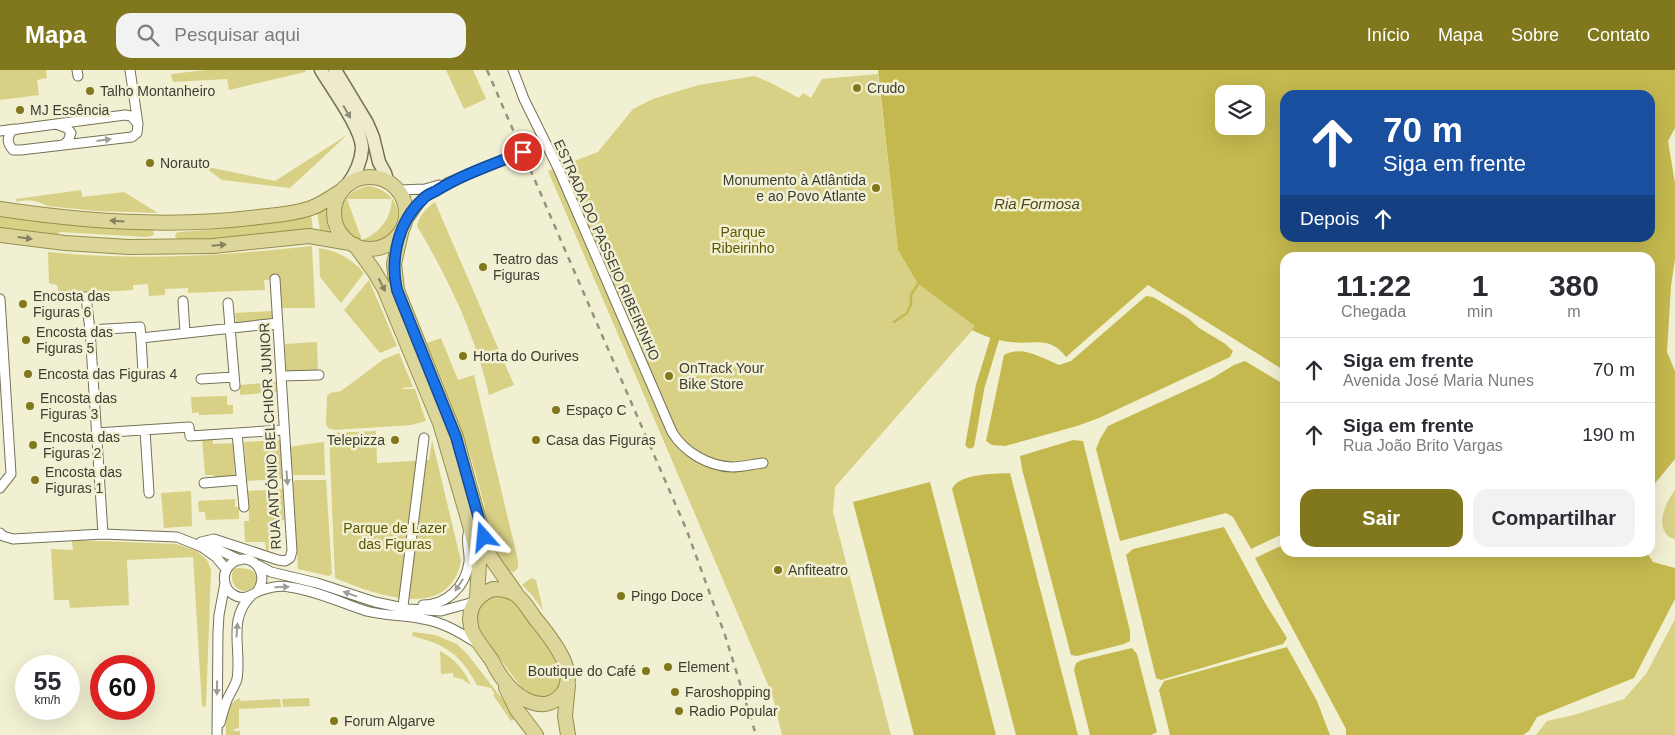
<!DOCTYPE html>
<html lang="pt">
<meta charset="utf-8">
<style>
:root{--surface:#fff;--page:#f2f2f3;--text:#2b2b33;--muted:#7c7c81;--line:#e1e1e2;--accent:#81781d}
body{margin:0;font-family:Arial,sans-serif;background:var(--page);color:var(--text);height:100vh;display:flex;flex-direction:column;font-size:19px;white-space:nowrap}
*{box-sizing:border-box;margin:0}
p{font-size:16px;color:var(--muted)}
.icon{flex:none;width:28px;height:28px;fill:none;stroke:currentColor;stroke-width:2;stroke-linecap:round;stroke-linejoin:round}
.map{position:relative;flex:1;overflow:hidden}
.details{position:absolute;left:1280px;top:182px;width:375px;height:305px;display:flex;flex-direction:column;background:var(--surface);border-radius:15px;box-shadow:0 5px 20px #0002}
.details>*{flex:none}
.hud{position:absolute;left:1280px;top:20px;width:375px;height:152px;border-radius:15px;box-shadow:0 5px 20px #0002;background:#1a4fa0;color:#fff;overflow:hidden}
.tools{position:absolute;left:1215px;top:15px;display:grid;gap:10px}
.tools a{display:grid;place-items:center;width:50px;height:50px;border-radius:10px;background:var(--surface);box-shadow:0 5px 20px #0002;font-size:25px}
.speed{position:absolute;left:15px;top:585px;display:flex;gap:10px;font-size:25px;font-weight:700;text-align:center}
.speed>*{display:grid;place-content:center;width:65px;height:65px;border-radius:50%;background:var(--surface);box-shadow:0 5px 20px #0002;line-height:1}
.speed small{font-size:12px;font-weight:400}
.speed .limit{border:8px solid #d22;background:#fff;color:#111}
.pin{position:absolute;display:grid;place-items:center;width:42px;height:42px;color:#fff;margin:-21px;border:2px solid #fff;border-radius:50%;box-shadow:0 1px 5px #0007}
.me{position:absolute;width:55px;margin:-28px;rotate:342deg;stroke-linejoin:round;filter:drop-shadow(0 0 4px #0008)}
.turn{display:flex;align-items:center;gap:18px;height:105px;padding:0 20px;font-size:22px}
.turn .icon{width:65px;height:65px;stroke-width:2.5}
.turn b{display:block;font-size:35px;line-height:42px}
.then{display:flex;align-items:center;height:48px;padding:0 20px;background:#0003;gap:10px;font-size:19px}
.eta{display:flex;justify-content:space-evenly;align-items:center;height:85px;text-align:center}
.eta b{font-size:30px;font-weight:600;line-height:35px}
.cta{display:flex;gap:10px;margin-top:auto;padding:10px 20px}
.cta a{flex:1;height:58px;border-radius:15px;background:var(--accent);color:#fff;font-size:20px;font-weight:600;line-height:58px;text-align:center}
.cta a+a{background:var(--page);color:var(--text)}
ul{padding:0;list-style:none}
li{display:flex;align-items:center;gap:15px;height:65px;padding:0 20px;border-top:1px solid var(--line)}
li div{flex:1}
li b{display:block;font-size:19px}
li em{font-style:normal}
header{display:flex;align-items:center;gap:30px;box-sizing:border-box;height:70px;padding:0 25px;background:var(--accent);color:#fff}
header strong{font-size:24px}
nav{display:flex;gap:28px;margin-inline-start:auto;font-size:18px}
.search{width:350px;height:45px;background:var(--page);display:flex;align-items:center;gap:12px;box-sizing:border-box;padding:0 18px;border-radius:15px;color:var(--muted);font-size:19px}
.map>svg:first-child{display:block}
.green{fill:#d7d085;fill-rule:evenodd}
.water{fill:#c4b94f;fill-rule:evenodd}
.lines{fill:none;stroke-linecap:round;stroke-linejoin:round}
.stream{stroke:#c4b94f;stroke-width:2.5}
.canal{stroke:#c4b94f;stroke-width:9}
.street-casing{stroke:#747257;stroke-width:11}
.secondary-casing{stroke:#747257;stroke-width:15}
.primary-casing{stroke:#968f4b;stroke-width:16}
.street{stroke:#fff;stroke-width:9}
.secondary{stroke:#eeebcd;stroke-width:12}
.primary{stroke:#dcd69b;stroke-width:14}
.rail{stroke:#95937f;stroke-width:2.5;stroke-dasharray:6 6;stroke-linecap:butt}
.oneway{fill:#8d8b78}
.oneway2{fill:#9e9e98}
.oneway3{fill:#858261}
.route-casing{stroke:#114b97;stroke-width:12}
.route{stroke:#1a73e8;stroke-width:9}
.poi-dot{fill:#81781d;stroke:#f2f0d2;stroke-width:2}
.labels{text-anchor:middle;stroke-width:5;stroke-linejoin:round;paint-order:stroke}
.poi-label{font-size:14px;fill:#3e3d32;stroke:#f2f0d2;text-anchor:start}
.park-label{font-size:14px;fill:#5d5500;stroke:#f2f0d2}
.street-label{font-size:14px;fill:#3e3d32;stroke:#f2f0d2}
.water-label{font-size:15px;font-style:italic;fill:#4c471b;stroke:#f2f0d2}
</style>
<header>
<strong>Mapa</strong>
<div class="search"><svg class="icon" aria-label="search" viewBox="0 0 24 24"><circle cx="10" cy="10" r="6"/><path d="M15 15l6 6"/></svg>Pesquisar aqui</div>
<nav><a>Início</a><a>Mapa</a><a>Sobre</a><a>Contato</a></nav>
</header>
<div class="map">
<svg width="1675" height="665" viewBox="0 0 1675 665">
<rect width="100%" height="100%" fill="#f2f0d2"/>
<path class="green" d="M0,0h46l1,8 -10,2 2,15 -39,5z
M206,0h100l-1,2 -76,18 -2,-11 -54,3 -2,-8z
M446,0h27l13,29 -22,10z
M878,4l20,176 20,34 58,42 -141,161 -2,25 58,223h-109l-10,-41 -224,-523 50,-19 35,-43 20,-10 19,-6 27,-8 55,-9 15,6 30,16 4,-5 8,5 11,-19z
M347,65l-57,53 -68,-8 -19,-14 72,15z
M368,116c21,2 38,22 25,43 -4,6 -9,10 -15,12 -37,13 -55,-46 -10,-55zM347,129h45c-1,19 -12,34 -30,41z
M81,120l1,7 42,-5 34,21 -61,-2 -50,-5c-7,-5 -21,-7 -30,-4l-1,-3z
M435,132l79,183 -25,10c-13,-59 -41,-117 -72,-169 3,-11 8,-17 18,-24z
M325,138l4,24 -9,-2 -3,-18z
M311,144l2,17 -76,8 -60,1 -2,-4 1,-3 3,-1 44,-3 13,-4z
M0,146l78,9 74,4 2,5 -2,2 -7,1 -84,-5 -8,4 -53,-7z
M312,176l3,62h-33l-2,-29 -16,1 1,10 -77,3v-5l-23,1v6l-16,1 -1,-12 -15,1v5l-74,5 -2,-10 -8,-2 -1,-31c90,9 174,4 264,-6z
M319,178c19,3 33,11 45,25l-23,30 -21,-26z
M369,210l28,66 -17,7 -36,-43z
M272,241v10l-36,2 -1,-10z
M441,268l17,42 16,-5 44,186v7l-4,4c-17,-2 -27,-52 -30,-67 -13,-56 -35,-109 -57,-162z
M317,272l1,29 -32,2 -1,-29z
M399,283l14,34 -10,1 -1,1h13l11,32 -15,4 -77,5 -6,-2 -2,-4 1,-28 3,-3 11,-2 43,-32z
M276,312l1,10 -37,3v-10z
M227,326v9h6v9l-34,1v-3l-7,1 -1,-16z
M376,361l1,32 52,-3 3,-20 29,121c-12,62 -87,33 -126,17l-6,-145z
M202,368h11v6l20,-1 2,34 -20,1 -1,-3h-9z
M280,370l3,39 -36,2 -3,-39z
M324,372l1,33h-32l-3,-28 17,-3z
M295,410h31l6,94 -3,2 -31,-7 -5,-87z
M283,419l1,31 -6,1 2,29h-14l-1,-8h-20l-1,-21h5l-1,-30z
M1675,420v49c-2,-1 -5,-1 -7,-3 -13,-13 -1,-35 7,-46z
M191,421l1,35 -28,2 -3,-35z
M235,429v8h4v12l-33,1 -1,-8h-6l-1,-11z
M72,470l104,4 21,7 10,9 4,10 -5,136 -4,1 -9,-150 -66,3 2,45 -59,3 -1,-8h-15l-3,-51 22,1z
M236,498c9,0 17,1 22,8 -5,26 -32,14 -25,-6z
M531,508l5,2 7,30 -12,-16 -9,-9z
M496,525h7l13,7 43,58 3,21c-23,38 -42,5 -58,-17 -9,-11 -17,-23 -25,-34 -7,-19 1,-28 17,-35z
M1675,549v116h-139l11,-14 27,-6 50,-16 22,-25z
M413,562l22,3 22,9 11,11 49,63 -6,3 -18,-26 2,-1 -4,-6 -14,-3c-17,-31 -30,-40 -65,-49z
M440,581c15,8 24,19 31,34l-9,-6 -9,-2v-4l-12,1z
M240,628v3l40,-2 1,8 -42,2v19l-5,1v2h6v4h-14c0,-13 -1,-32 14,-37z
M309,628l1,8 -27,1 -1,-8z"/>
<path class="water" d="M878,0h797v58l-7,13 7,42v76l-4,27 -4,66 8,19v88l-23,28 -2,6v-235h-365v113l-137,-86 -82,72c-16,-22 -34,-12 -55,-15 -13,-1 -27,-6 -39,-12l3,-4 -57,-42 -20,-34zM1224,24h32v32h-32zM1285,25h365v143h-365z
M1146,226l7,1 35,21 11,10 25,15 9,8 -3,6 -131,61 -22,8 -72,20 -13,-1 -6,-4 18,-86c19,-10 37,3 55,10l12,-4z
M1245,291l40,24v148l-34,16 -18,-32 -7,-4 -106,28 -24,-92 4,-10 8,-13 103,-47 23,-14z
M1073,370l10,1 47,190v10l-6,3 -47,12 -6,-1 -49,-186 -2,-13z
M1010,403l68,262h-62l-64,-246c7,-16 42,-15 58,-16z
M930,412l66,253h-82l-61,-233z
M1224,457l41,76 22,35 -4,6 -122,36 -5,-2 -30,-123 7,-6z
M1285,474v8l362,1 6,9 22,6v31l-41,79 -97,39 -8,14 -6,4h-177v-6l-91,-171z
M1287,577l30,54 13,34h-160l-11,-45 5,-9z
M1132,578l5,6 20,78 -6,3h-61l-16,-65 2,-7 6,-3z"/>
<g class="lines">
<path class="stream" d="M894,252l13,-9 4,-9v-9l7,-11"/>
<path class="canal" d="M970,374l10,-57 15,-49"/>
<g class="street-casing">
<path id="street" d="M77,0l1,6
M130,0l8,54 -1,9 -5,4 -111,13h-8c-6,-7 -6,-11 -2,-19l7,-2 107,-14 6,1 7,8
M513,0l11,29 34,69 114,264c12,20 36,34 60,35 10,0 21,-3 31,-4
M56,54l11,4 4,5 -3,8 -5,4
M0,61l15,-2
M399,120l26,-1 14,-4
M405,154l18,-26 26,-16 96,-39
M86,227l4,33 13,204
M0,229l11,175 -11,14
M183,231l2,32
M228,233l7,83
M90,260l50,-3 1,11 137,-15
M141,268l2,35
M281,306l38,-1
M201,309l33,-2
M145,360l4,63
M96,363l93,-6 1,9 93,-6
M237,363l7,74
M204,413l36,-3
M0,463l3,3 10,3 90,-5 74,3 25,10 14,10 10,12
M201,472l13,-3 64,21 7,1 5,-3 2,-7 -17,-272
M202,472l38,18
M258,495l13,7 46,11 58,19 33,7 33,2 33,-9
M257,522c16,-22 -11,-45 -28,-26 -8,9 -5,24 5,29 10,6 17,0 25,-4 9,-3 21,-6 30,-4 25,3 53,16 77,24 19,5 38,4 57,8 20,3 38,14 55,25
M423,535c24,0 43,-19 46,-43 1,-9 -3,-18 -1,-28
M403,536l21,-168
M220,653c2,-8 4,-15 7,-23 3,-7 8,-14 10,-21 5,-29 -10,-60 14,-83
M217,665l1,-103 1,-17 6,-32"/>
</g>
<g class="secondary-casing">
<path id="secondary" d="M321,0c10,17 42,60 41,79 -1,13 -6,24 -14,35
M335,0l32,53 6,14 6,25 6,11 2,7"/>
</g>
<g class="primary-casing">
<path id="primary" d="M334 143a36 36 0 1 1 72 0a36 36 0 1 1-72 0Z
M0,139c85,13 173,19 259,8 17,-2 35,-3 52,-9 11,-4 21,-11 30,-17
M401,163l-7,31 3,26 59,147 32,116c9,15 20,28 29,42
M0,165l65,8 64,4 84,-1 96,-10 41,7
M355,175l19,26 10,17 56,135 8,27 21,72 10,41 -2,35
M493,519c8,0 15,1 22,5 8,5 14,16 19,23 15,19 52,60 23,82 -19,14 -43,-4 -54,-20 -5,-6 -8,-13 -12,-20 -7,-9 -14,-18 -19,-28 -1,-3 -1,-7 -2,-11 0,-16 8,-25 23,-31z
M506,618l11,22 19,25
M568,665l-3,-19 3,-31"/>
</g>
<use href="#street" class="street"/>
<use href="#secondary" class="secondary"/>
<use href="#primary" class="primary"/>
<path class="rail" d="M487,0l200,461 38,104 31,100"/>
</g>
<defs><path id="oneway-solid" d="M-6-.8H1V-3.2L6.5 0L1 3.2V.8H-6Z" transform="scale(1.25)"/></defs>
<use class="oneway" href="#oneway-solid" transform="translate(347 42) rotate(60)"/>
<g class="oneway2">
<use href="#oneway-solid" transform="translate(104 70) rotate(-7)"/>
<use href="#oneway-solid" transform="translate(287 408) rotate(86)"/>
<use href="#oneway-solid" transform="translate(459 515) rotate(124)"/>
<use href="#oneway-solid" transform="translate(282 517) rotate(-1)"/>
<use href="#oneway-solid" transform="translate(350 524) rotate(-160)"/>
<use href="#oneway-solid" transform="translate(237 560) rotate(-86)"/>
<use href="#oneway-solid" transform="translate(217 618) rotate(91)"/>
</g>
<g class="oneway3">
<use href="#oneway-solid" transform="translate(117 151) rotate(-177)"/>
<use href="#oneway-solid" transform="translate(25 168) rotate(8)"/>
<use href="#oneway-solid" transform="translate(219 175) rotate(-5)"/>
<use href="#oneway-solid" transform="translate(382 215) rotate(63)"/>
</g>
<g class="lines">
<g class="route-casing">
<path id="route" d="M484,467l-28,-100 -59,-147c-7,-31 1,-69 26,-91 3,-4 9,-6 13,-8 27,-17 58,-27 87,-39"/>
</g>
<use href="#route" class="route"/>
</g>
<g class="poi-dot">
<circle cx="857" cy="18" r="5"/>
<circle cx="90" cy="21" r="5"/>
<circle cx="20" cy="40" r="5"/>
<circle cx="150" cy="93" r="5"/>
<circle cx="876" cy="118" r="5"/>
<circle cx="483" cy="197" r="5"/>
<circle cx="23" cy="234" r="5"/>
<circle cx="26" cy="270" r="5"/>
<circle cx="463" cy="286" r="5"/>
<circle cx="28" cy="304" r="5"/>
<circle cx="669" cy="306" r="5"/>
<circle cx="30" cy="336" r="5"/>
<circle cx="556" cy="340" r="5"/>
<circle cx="395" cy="370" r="5"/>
<circle cx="536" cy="370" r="5"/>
<circle cx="33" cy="375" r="5"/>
<circle cx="35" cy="410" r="5"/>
<circle cx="778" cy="500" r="5"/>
<circle cx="621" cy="526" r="5"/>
<circle cx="668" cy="597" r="5"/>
<circle cx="646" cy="601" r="5"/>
<circle cx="675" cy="622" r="5"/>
<circle cx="679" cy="641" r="5"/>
<circle cx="334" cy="651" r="5"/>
</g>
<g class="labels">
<g class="poi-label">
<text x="867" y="23">Crudo</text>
<text x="100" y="26">Talho Montanheiro</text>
<text x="30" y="45">MJ Essência</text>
<text x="160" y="98">Norauto</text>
<text x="866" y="115" text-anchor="end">Monumento à Atlântida<tspan x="866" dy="16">e ao Povo Atlante</tspan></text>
<text x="493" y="194">Teatro das<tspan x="493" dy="16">Figuras</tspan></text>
<text x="33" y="231">Encosta das<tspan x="33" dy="16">Figuras 6</tspan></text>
<text x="36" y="267">Encosta das<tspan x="36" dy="16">Figuras 5</tspan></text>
<text x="473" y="291">Horta do Ourives</text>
<text x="679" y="303">OnTrack Your<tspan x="679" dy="16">Bike Store</tspan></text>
<text x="38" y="309">Encosta das Figuras 4</text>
<text x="40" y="333">Encosta das<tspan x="40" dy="16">Figuras 3</tspan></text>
<text x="566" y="345">Espaço C</text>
<text x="43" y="372">Encosta das<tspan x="43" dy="16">Figuras 2</tspan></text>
<text x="385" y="375" text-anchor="end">Telepizza</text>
<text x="546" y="375">Casa das Figuras</text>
<text x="45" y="407">Encosta das<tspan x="45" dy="16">Figuras 1</tspan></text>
<text x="788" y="505">Anfiteatro</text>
<text x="631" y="531">Pingo Doce</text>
<text x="678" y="602">Element</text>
<text x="636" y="606" text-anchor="end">Boutique do Café</text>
<text x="685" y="627">Faroshopping</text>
<text x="689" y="646">Radio Popular</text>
<text x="344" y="656">Forum Algarve</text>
</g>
<g class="park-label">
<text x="743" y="167">Parque<tspan x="743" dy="16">Ribeirinho</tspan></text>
<text x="395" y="463">Parque de Lazer<tspan x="395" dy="16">das Figuras</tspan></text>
</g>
<g class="street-label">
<text transform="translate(607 180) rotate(66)" y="5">ESTRADA DO PASSEIO RIBEIRINHO</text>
<text transform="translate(270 366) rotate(-93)" y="5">RUA ANTÓNIO BELCHIOR JUNIOR</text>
</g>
<g class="water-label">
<text x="1037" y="139">Ria Formosa</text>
</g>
</g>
</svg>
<div class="tools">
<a><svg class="icon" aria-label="layers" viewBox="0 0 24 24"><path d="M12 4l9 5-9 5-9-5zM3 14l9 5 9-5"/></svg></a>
</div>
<div class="speed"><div>55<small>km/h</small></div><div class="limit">60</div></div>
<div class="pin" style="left:523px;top:82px;background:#d93025"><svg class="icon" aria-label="arrive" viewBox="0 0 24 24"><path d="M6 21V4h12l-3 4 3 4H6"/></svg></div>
<svg class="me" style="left:484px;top:467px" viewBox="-20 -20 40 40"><path d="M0-17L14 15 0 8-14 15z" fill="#1a73e8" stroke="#fff" stroke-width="4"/></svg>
<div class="hud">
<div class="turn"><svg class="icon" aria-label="ahead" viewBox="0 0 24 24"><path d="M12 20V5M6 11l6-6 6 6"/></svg><div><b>70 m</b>Siga em frente</div></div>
<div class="then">Depois<svg class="icon" aria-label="ahead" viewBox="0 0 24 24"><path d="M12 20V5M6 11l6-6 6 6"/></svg></div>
</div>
<section class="details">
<div class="eta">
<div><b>11:22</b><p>Chegada</p></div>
<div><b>1</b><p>min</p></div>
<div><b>380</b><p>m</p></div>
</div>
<ul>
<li><svg class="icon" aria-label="ahead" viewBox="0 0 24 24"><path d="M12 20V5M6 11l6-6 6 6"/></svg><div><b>Siga em frente</b><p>Avenida José Maria Nunes</p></div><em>70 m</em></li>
<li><svg class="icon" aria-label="ahead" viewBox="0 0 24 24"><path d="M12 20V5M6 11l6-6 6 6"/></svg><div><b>Siga em frente</b><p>Rua João Brito Vargas</p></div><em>190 m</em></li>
</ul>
<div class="cta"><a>Sair</a><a>Compartilhar</a></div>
</section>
</div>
